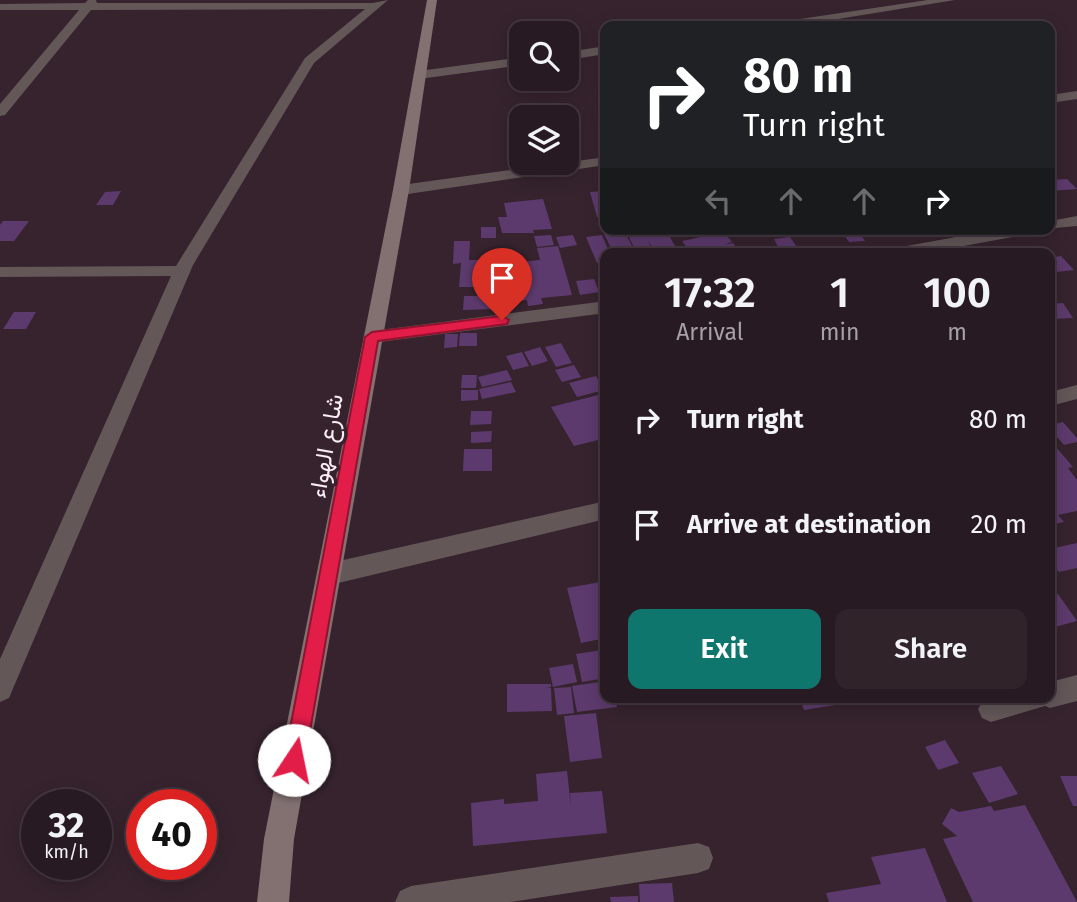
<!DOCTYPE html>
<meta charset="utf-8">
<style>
:root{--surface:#281a22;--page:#30232a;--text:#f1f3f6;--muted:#a5a1a5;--line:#443840;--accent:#0f766e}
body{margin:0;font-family:"Fira Sans",Vazirmatn,sans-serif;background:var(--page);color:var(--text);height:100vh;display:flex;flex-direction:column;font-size:26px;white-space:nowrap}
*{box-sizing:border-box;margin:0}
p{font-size:23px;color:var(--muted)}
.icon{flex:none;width:38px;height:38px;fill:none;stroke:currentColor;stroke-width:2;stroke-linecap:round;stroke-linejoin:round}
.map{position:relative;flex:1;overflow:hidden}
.drawer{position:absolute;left:600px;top:248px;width:455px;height:455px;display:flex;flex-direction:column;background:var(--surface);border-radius:14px;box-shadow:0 4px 18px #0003,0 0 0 2px var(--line)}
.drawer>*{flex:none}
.top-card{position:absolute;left:600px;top:21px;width:455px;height:214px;border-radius:14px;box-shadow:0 4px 18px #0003,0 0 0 2px var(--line);background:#202124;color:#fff;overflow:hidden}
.controls{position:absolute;left:509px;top:21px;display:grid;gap:14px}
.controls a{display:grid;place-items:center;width:70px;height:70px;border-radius:14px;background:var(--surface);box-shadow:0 4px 18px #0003,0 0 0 2px var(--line);font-size:35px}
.speed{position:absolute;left:21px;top:789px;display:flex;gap:14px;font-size:35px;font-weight:700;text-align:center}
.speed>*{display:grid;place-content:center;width:91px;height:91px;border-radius:50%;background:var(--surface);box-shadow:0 4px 18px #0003,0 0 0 2px var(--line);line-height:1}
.speed small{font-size:18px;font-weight:400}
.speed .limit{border:10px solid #d22;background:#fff;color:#111}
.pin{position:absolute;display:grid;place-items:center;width:60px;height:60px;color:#fff;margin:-72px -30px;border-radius:50% 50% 50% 0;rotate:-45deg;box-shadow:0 0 7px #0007}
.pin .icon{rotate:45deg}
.me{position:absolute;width:77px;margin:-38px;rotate:11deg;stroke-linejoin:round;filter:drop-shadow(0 0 5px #0008)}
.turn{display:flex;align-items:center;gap:24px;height:147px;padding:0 28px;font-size:32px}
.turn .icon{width:91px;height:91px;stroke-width:2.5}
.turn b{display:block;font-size:49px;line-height:60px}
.lanes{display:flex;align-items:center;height:66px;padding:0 28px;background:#0003;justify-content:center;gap:35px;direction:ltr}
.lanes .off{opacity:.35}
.eta{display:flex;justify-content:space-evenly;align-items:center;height:119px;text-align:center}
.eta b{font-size:42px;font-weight:600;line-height:49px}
.primary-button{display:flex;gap:14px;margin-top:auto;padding:14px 28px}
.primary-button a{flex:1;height:80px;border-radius:14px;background:var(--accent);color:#fff;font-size:28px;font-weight:600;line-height:80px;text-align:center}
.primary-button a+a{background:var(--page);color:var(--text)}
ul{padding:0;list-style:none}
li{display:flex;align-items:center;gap:21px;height:105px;padding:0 28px}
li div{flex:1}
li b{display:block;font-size:26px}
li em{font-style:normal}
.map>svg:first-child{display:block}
.building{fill:#5d3a6d}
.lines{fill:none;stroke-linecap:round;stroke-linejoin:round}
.street{fill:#635758;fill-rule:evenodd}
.secondary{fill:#837172;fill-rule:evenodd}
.route{fill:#e11d48;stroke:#92132f;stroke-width:2}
.labels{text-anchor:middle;stroke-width:7;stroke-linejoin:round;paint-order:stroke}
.street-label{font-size:24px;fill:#faedf4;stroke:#36232e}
</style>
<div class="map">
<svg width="1077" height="902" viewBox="0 0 1077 902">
<rect width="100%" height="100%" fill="#36232e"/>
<path class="building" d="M1067,179l10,10 -27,2v-11z
M121,191l-8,14h-17l9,-13z
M606,191v25l-9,1 -7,-25z
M543,199l9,30 -19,1 1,3h-32l-4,-16h9l-3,-14z
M3,221h26l-15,20h-14v-16z
M481,227h15v11h-15z
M639,229h32l4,7 -5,1 6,11 -22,3 -6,-11 4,11 -15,3 -11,-23z
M840,229h17l8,12 -16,1z
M624,231l7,13 4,10h-21l-10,-20z
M724,232l8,10 -9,3 10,-2 6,8 -47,3 -10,-13z
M551,235l3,10 -17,2 -3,-11z
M573,235l4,10 -17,3 -4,-11z
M602,235l8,19h-4v8l-9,1 -11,-26z
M790,237l7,10 -18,2 -5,-10z
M454,241h16l-1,19h15l-1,4 6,-1 -1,24h-29l2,-24 -8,1z
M558,246l14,49 -31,3 2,6 -15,2 -1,-6 -29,3 -7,-38 49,-5 -3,-12z
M1061,256l13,14 -18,2 -6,-6v-8z
M594,279l5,13 -19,3 -4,-14z
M464,296h30l-1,13 -30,1z
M1063,303l10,15 -22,1 -1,-15z
M14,312h22l-10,17h-23z
M460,333h17v13h-18z
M445,334h13l-1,13 -13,1z
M561,343l11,20 -16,4 -11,-20z
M540,347l8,14 -16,5 -8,-14z
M522,352l7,14 -16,4 -7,-14z
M574,365l7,12 -19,5 -7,-12z
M507,370l5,10 -30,7 -4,-10z
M462,375h15l-1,13h-15z
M596,376l8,14 -27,7 -8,-14z
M511,382l5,10 -34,7 -3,-10z
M461,390h17v10l-17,1z
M606,393v45l-32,8 -23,-39z
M471,411h21l-1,13 -21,1z
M1063,422l14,16v4l-13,3 -14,-16v-4z
M492,431l-1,11 -20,1v-11z
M1056,447l17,20 -5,1 9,12v31l-19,4 6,7 -14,3v-77z
M464,449h28v22h-29z
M1077,543v25l-18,4 -9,-11v-12z
M606,581v57l-25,5 -14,-55z
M1058,594l19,27 -22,6 -5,-7v-25z
M602,650l4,28 -24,4 -6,-28z
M573,664l4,18 -24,5 -4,-19z
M606,681v17h9l2,9 -40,5 -5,-26z
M507,684h44v3l-4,1h4l1,23 -45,1z
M571,687l3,26 -17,2 -3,-27z
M800,698h32l3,7 -31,5z
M596,713l6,45 -32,4 -6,-46z
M945,740l14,23 -21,7 -13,-23z
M1001,766l17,28 -29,9 -17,-30z
M567,771l4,36 -1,-14 32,-2 5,42 -134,13 -2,-43 33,-4v5l34,-3 -2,-27z
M1060,776h17v30h-4z
M1025,805l52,97h-104l-30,-63 14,-3 -15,-12 9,-16 8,4 32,-6 3,5z
M925,848l22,54h-118l-3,-9 55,-9 -10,-27z
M672,883l2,19h-34l-1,-18z
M638,896v6h-27l-1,-5z"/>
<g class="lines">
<path class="street" d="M88,0h8l1,3h276l15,-3 -74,63 -121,202 -184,433 -9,4v-43l171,-383 -171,1v-10l176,-1 129,-208 60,-49 -274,1 -86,105 -5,1v-12l79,-94h-79v-6l85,-1z
M928,0h27l-160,26h-28l6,-3z
M606,46v8l-39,6v-8z
M522,57v8l-103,14 -6,-4 6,-4z
M1077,91v8l-27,4v-8z
M606,157v8l-205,30 -8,-5 8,-5z
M1077,216v10l-33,3h6v-8z
M1000,229h37l-8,5 -109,20h-38l8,-5z
M606,301v12l-234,30 -9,-6 9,-6z
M1077,385v14l-27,7v-14z
M606,501v18l-276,66 -8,-4 -4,-7 4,-7 8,-4z
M1077,675v26l-27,7 -5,-2 -54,16 -9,-4 -4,-9 7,-11h65v-16z
M698,843l11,4 4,11 -4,11 -11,4 -187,29h-116l5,-11 11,-5z"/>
<path class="secondary" d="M427,0h10l-28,190 -115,649 -5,63h-32l7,-63 129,-649z"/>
</g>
<path class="route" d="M502,316l7,4 -2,4 -129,17 -73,419 -3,7 -8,3 -7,-3 -3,-7 81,-423 7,-5z"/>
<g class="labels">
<g class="street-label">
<text transform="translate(326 446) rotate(-80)" y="8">شارع الهواء</text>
</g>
</g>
</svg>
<div class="controls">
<a><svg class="icon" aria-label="search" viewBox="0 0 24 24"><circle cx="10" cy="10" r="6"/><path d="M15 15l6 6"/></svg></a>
<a><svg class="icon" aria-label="layers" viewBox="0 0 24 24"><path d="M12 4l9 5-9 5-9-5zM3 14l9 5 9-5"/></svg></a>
</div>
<div class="speed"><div>32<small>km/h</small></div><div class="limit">40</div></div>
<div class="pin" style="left:502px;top:320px;background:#d93025"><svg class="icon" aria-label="arrive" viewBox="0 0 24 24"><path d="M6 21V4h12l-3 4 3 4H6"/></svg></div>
<svg class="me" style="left:294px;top:760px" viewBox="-20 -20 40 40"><circle r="19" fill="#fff"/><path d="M0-13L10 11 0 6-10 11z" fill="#e11d48"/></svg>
<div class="top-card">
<div class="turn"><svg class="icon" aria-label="right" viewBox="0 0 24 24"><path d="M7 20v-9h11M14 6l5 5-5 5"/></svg><div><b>80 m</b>Turn right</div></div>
<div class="lanes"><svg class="icon off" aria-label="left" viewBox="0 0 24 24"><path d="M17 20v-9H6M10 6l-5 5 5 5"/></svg><svg class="icon off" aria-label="ahead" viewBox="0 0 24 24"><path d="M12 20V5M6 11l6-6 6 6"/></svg><svg class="icon off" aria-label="ahead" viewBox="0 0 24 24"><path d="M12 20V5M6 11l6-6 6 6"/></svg><svg class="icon" aria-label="right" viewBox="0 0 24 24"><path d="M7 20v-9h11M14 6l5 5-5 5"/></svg></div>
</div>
<section class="drawer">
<div class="eta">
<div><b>17:32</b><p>Arrival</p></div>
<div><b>1</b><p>min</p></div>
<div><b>100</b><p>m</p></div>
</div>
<ul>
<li><svg class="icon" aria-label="right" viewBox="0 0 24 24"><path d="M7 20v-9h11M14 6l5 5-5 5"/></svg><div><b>Turn right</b></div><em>80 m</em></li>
<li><svg class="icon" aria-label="arrive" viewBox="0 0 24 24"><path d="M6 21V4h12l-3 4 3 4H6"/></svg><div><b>Arrive at destination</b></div><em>20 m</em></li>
</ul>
<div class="primary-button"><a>Exit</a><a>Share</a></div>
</section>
</div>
